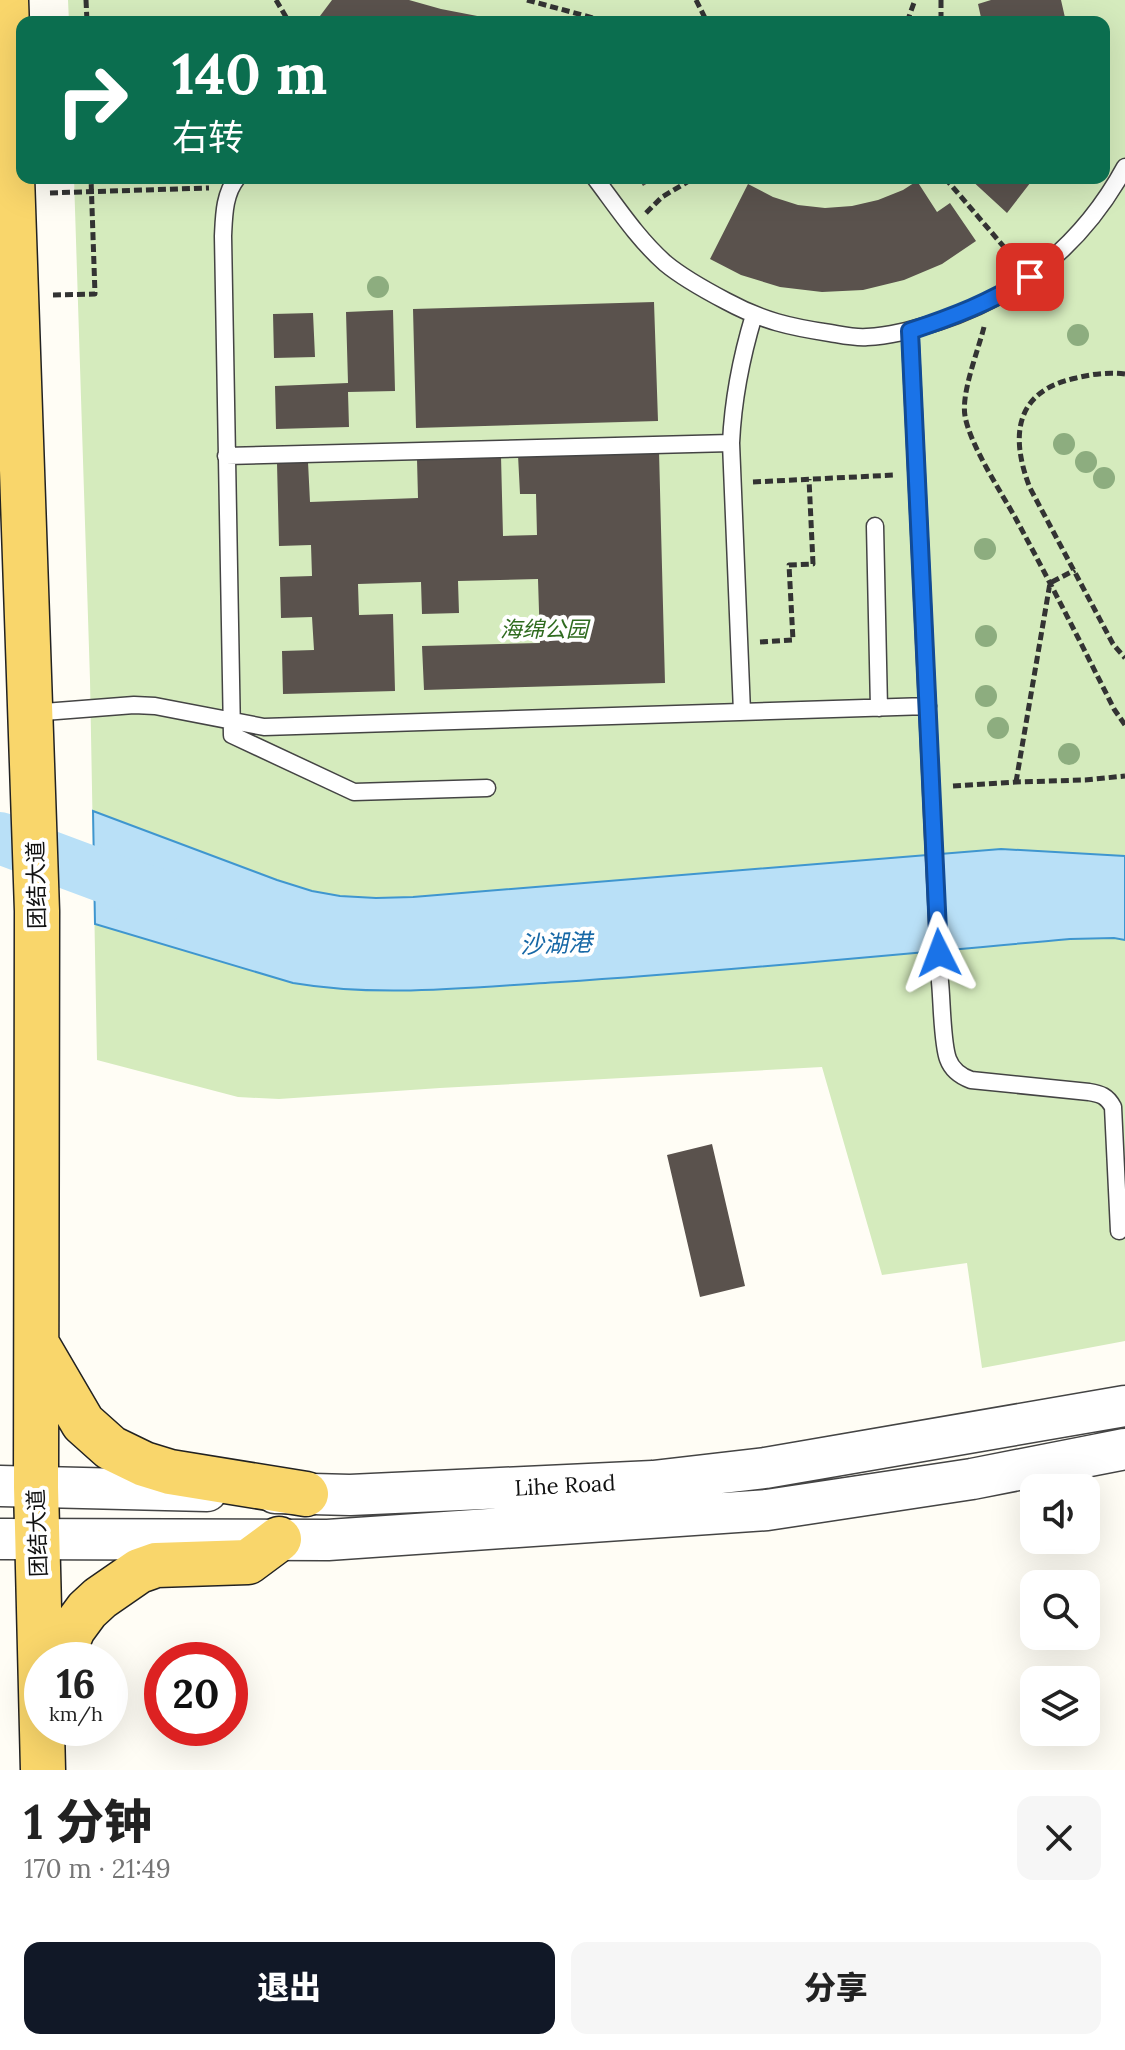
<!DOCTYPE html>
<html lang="zh">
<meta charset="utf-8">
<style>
:root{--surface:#fff;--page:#f6f6f6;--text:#222;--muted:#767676;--accent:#111827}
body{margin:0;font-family:Lora,"Noto Sans SC",serif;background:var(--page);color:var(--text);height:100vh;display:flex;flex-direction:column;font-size:30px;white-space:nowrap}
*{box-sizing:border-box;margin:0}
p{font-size:26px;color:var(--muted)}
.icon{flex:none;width:44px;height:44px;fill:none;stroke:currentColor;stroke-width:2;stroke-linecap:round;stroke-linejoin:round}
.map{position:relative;height:1770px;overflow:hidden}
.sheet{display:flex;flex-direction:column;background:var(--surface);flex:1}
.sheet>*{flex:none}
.banner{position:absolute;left:16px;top:16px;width:1094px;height:168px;border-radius:16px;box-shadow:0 8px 32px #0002;background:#0b6e4f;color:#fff;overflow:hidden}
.buttons{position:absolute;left:1020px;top:1474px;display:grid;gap:16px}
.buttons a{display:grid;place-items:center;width:80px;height:80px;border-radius:16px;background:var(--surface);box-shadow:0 8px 32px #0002;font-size:40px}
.speed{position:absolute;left:24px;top:1642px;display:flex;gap:16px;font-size:40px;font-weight:700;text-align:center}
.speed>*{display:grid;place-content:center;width:104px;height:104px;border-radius:50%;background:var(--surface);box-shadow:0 8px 32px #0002;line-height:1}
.speed small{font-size:20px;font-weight:400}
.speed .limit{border:12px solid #d22;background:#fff;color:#111}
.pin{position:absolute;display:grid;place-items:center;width:68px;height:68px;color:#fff;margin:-34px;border-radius:16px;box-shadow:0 4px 12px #0006}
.me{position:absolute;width:88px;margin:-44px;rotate:357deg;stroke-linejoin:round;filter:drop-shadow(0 0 6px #0008)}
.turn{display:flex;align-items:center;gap:28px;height:168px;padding:0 24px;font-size:36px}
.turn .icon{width:104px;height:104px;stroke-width:2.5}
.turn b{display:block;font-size:56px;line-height:68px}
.round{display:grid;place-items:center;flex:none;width:84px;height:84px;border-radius:16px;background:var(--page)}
.headline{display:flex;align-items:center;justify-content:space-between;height:136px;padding:0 24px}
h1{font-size:48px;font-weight:800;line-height:60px}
.button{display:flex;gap:16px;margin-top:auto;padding:16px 24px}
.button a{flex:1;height:92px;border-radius:16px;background:var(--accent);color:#fff;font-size:32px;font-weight:800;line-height:92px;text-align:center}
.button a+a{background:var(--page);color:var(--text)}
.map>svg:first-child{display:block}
.green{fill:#d5ebbd}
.water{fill:#b9e0f7;stroke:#3f96cf;stroke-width:2}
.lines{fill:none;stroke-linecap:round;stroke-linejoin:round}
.river{stroke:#b9e0f7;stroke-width:52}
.building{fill:#5a524d}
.service-casing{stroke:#444;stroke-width:19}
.tertiary-casing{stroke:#444;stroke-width:43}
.primary-casing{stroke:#222;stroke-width:47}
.path{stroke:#333;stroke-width:5;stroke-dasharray:8 4;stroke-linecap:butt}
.service{stroke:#fff;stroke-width:16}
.tertiary{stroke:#fff;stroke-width:40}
.primary{stroke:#f9d66b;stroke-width:44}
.tree{fill:#8dad7f}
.route-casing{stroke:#114b97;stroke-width:20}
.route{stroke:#1a73e8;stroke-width:14}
.labels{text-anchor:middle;stroke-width:8;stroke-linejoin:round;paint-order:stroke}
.park-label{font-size:22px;font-style:italic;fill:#2f6b1f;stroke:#fff}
.street-label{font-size:22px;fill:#111;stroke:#fff}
.water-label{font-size:24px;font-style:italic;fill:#1768a6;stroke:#fff}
</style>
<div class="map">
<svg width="1125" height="1770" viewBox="0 0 1125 1770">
<rect width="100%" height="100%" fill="#fffdf5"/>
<path class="green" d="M68,0h1057v1341l-143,27 -15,-105 -85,12 -60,-208 -382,21 -161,11 -41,-2 -141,-37 -7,-380 -16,-502h1030v-156h-1035z"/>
<path class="water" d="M93,811l184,69 35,11 28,5 36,2 37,-1 588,-48 124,7v84l-11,-2 -44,1c-170,15 -340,32 -510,43 -89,5 -179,16 -267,1l-198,-59z"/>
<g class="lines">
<path class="river" d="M0,838l118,44 45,14"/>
</g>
<path class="building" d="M332,0h77l32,9 57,11v2h-171l-7,-6z
M991,0h70l5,22h-84l-4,-18z
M638,178h18l-13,8z
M969,178h65l-27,35z
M917,181l20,31 13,-9 26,38 -34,23 -38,16 -41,10 -41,2 -42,-5 -39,-12 -31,-16 38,-75 25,13 25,8 27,3 27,-2 26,-6 25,-10z
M654,302l4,119 -242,7 -3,-119z
M393,310l2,81 -47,1 1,35 -73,2 -1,-43 73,-3 -2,-71z
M313,313l2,44 -41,1 -1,-44z
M659,451l6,232 -241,7 -2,-44 118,-3 -2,-64 -80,2 1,32 -37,1 -1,-32 -63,2 1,31 34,-1 2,77 -112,3 -1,-43 32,-1 -2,-33 -31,1 -1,-41 32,-1 -1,-31 -32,1 -2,-83 31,-1 2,40 108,-4 -1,-39 84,-3 2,80 34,-1 -1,-41h-16l-2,-39z
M712,1144l33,142 -45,11 -33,-142z"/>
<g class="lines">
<g class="service-casing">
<path id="service" d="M237,178c-13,16 -13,38 -14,58l9,499 122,57 133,-4
M595,178c22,29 42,60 70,85 18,15 40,27 61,38 37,20 64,26 104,32 12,2 25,5 37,4 25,-1 47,-8 71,-15 83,-27 145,-78 187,-155
M910,331l30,651c2,19 2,61 8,77 4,11 12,17 23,21l118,12c12,2 18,4 24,15l6,124
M226,456l505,-13
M875,526l4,182
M742,712l-11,-269c2,-44 10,-85 23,-128
M31,713l103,-8 21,1 109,21 664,-21"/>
</g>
<g class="tertiary-casing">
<path id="tertiary" d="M0,1486l207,5
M275,1493l75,2 303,-14 112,-13 360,-62
M0,1539l328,1 439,-30 205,-31 153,-30"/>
</g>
<g class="primary-casing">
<path id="primary" d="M6,0l31,911 -1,576 7,283
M38,1346l45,77 28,25 33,16 26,8 136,22
M60,1660l13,-31 14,-19 13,-12 39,-27 17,-6 92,-3 31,-23"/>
</g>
<path class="path" d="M86,0l1,22
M276,0l13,22
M527,0l81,22
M696,0l11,22
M941,0v22
M907,22l8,-22
M945,178l71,83
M50,193l159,-5
M646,213l16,-16 32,-19
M53,295l42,-1 -4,-116
M984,327c-6,24 -23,66 -19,89 5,29 36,76 51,103 34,63 66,126 98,190l11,16
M1125,374c-17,-2 -33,0 -49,4 -62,13 -66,59 -46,110l83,156 12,14
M753,482l142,-7
M760,642l33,-2 -4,-75 24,-1 -4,-85
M1016,782l34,-199 25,-13
M953,786l63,-4 69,-2 40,-4"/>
<use href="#service" class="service"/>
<use href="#tertiary" class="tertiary"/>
<use href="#primary" class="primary"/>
</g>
<g class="tree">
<circle cx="378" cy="287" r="11"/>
<circle cx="1078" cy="335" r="11"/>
<circle cx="1064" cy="444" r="11"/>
<circle cx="1086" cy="462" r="11"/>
<circle cx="1104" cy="478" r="11"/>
<circle cx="985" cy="549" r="11"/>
<circle cx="986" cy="636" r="11"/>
<circle cx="986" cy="696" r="11"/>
<circle cx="998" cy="728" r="11"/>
<circle cx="1069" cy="754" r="11"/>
</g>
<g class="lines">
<g class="route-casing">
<path id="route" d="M939,953l-29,-622c42,-14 82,-29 120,-54"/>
</g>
<use href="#route" class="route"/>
</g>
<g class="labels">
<g class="park-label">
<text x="544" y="637">海绵公园</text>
</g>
<g class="street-label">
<text transform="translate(36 885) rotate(-91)" y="8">团结大道</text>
<text transform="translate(565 1485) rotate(-3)" y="8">Lihe Road</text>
<text transform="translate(37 1533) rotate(-92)" y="8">团结大道</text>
</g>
<g class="water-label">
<text transform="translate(556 944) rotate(-2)" y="8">沙湖港</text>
</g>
</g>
</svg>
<div class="buttons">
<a><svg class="icon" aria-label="sound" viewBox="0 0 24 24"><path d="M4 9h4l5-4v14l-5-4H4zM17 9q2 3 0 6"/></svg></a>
<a><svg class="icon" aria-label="search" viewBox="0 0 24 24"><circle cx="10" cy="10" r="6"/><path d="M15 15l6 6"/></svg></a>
<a><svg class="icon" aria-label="layers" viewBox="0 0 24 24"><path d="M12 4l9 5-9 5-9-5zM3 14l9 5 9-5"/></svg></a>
</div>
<div class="speed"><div>16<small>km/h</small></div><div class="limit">20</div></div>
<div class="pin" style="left:1030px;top:277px;background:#d93025"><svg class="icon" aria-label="arrive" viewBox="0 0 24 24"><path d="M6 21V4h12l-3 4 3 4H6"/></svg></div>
<svg class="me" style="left:939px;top:953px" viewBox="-20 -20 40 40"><path d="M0-17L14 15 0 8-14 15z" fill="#1a73e8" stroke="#fff" stroke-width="4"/></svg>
<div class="banner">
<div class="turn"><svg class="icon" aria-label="right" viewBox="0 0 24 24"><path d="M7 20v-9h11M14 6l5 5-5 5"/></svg><div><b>140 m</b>右转</div></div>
</div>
</div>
<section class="sheet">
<div class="headline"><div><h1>1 分钟</h1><p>170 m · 21:49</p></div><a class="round"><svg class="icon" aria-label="close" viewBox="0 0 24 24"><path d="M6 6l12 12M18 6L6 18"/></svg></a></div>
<div class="button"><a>退出</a><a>分享</a></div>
</section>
